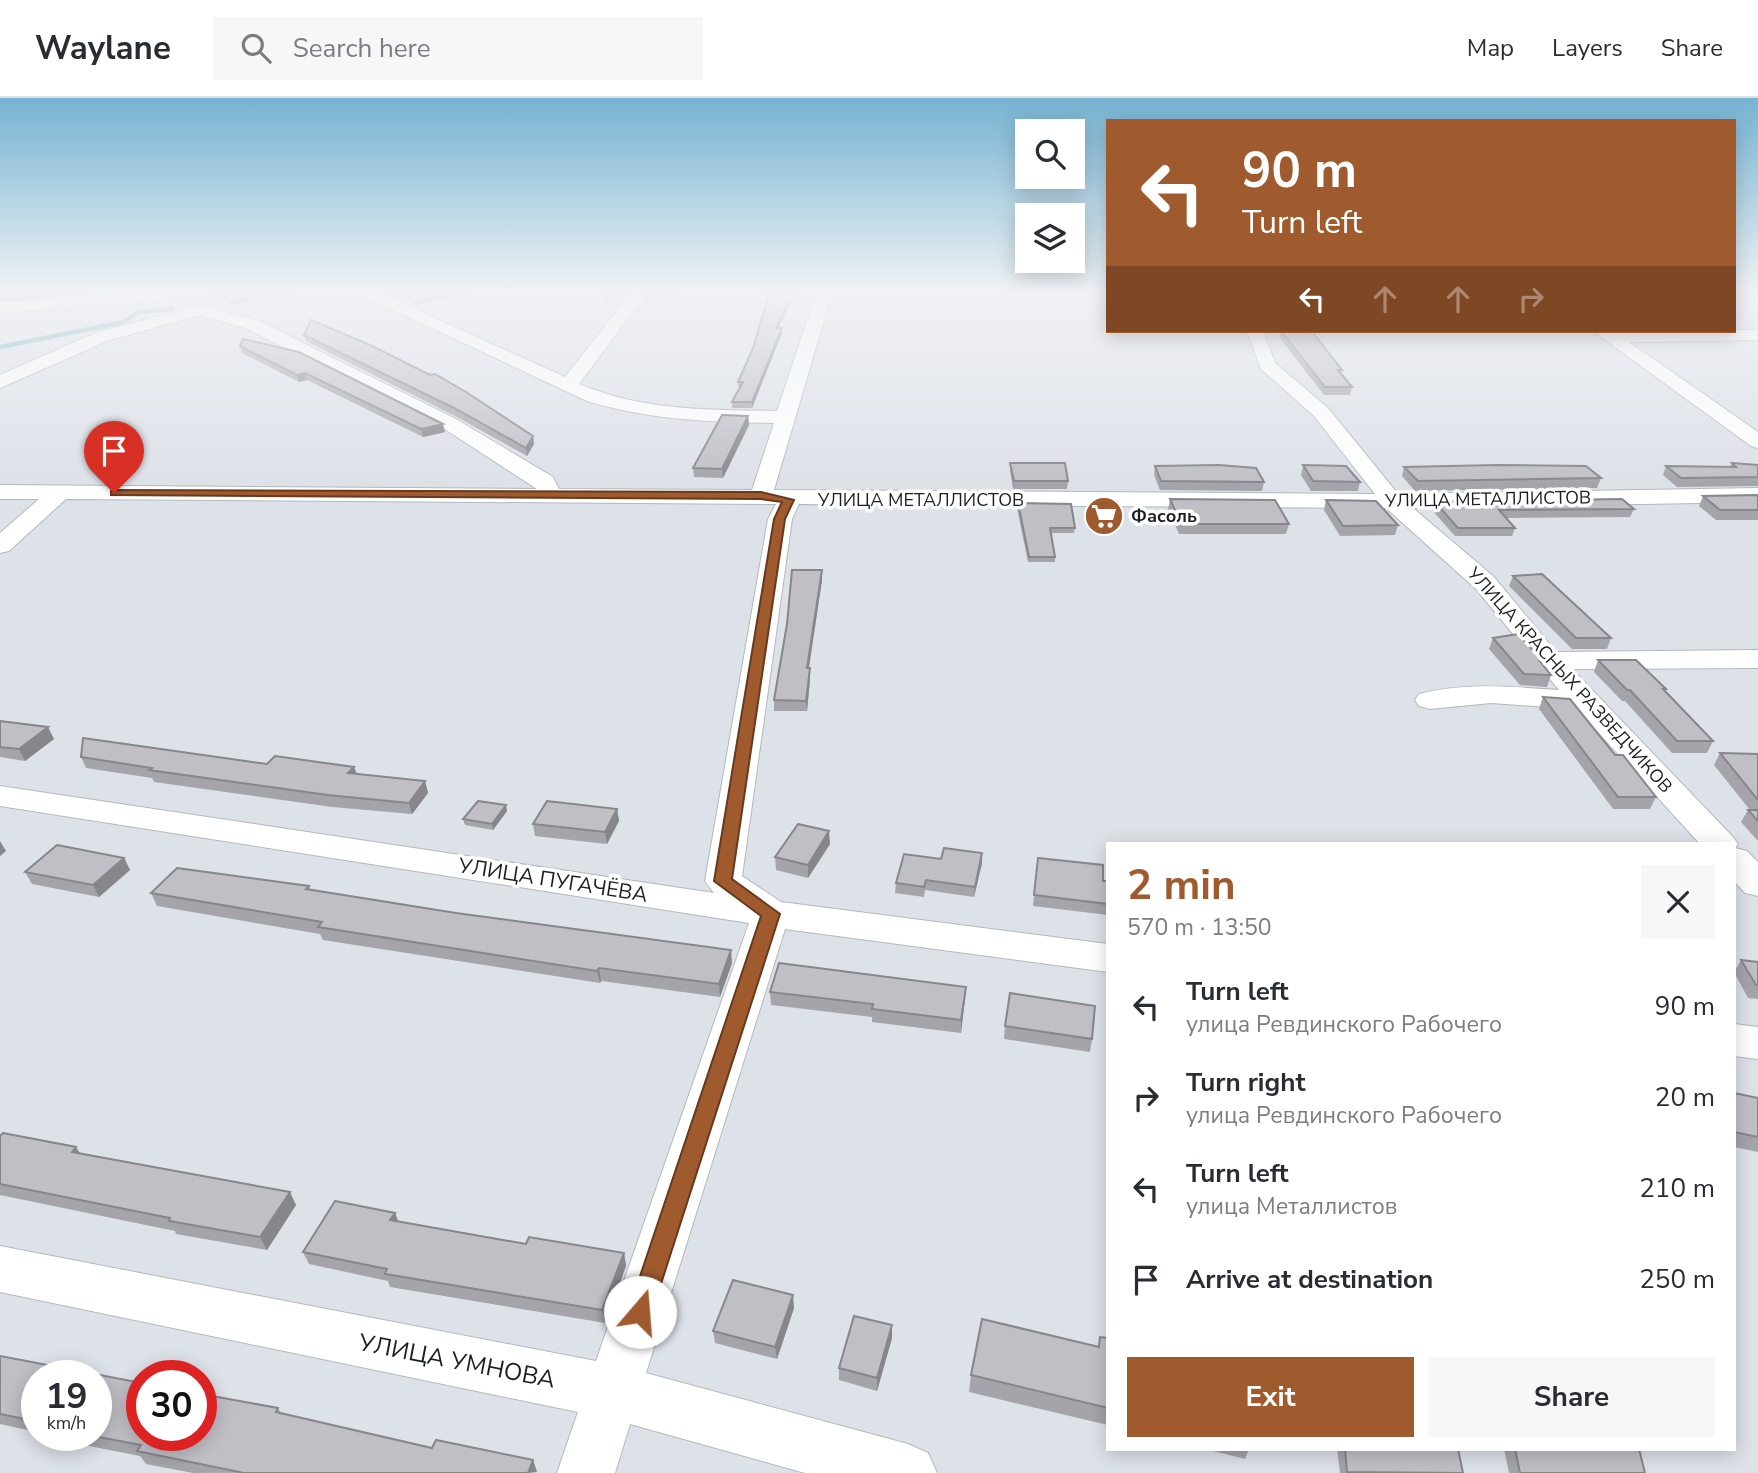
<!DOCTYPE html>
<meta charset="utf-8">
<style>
:root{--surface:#fff;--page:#f7f7f7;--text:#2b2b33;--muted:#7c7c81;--line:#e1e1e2;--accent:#9f5a2e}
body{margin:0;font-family:"Nunito Sans",sans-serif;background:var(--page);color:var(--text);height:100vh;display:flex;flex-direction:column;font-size:26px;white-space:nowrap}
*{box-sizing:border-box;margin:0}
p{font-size:23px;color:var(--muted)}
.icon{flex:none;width:38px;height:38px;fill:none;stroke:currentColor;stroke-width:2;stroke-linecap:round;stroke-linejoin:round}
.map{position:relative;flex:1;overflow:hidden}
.details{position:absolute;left:1106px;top:744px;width:630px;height:609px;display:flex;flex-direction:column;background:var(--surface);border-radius:0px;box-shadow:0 4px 18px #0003}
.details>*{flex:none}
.guide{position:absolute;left:1106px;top:21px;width:630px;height:214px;border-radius:0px;box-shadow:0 4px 18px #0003;background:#9f5a2e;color:#fff;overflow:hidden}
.buttons{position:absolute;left:1015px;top:21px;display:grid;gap:14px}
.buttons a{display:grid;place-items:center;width:70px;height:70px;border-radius:0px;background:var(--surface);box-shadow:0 4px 18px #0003;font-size:35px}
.speed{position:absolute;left:21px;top:1262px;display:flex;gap:14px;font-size:35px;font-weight:700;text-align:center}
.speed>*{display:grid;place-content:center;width:91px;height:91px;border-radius:50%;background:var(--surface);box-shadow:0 4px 18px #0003;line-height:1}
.speed small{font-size:18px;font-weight:400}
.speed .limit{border:10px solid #d22;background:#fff;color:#111}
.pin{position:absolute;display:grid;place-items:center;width:60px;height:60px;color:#fff;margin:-72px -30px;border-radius:50% 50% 50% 0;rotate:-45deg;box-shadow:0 0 7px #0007}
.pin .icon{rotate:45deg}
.me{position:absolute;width:77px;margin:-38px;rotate:18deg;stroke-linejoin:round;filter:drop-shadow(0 0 5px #0008)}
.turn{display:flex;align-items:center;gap:24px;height:147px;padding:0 21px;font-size:32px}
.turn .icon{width:91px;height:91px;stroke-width:2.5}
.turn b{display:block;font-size:49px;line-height:60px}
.lanes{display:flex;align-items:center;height:66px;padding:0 21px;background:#0003;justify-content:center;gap:35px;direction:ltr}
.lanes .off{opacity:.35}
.round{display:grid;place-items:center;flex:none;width:74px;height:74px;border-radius:0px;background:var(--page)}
.head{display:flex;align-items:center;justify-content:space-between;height:119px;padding:0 21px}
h1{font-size:42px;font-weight:700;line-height:52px;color:var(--accent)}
.cta{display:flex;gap:14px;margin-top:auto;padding:14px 21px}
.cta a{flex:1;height:80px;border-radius:0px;background:var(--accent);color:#fff;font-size:28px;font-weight:700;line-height:80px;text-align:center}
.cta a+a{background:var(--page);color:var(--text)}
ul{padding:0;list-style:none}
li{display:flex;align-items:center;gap:21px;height:91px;padding:0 21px}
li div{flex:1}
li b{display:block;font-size:26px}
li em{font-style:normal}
header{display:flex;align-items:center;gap:42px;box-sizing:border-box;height:98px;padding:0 35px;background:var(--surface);border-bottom:2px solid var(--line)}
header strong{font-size:33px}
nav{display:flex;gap:38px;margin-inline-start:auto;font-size:24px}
.search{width:490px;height:63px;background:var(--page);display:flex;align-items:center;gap:18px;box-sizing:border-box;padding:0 24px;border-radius:0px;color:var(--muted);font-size:26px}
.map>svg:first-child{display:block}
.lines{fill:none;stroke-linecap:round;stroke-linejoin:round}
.stream{stroke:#6ab0b1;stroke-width:4.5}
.minor-casing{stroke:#b4b8be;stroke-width:2}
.minor{fill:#fff;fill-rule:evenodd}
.wall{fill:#a5a4aa}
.shaded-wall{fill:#86868b}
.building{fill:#c0bfc6;stroke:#86868b;stroke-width:2}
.route{fill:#9f5a2e;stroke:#673a1e;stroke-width:2}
.labels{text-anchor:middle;stroke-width:7;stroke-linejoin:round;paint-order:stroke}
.far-street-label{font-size:18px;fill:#1c1e20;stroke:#fff}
.far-poi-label{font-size:18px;font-weight:bold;fill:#1c1e20;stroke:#fff;text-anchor:start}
.street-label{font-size:21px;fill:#1c1e20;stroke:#fff}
.near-street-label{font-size:24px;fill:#1c1e20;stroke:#fff}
</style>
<header>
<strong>Waylane</strong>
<div class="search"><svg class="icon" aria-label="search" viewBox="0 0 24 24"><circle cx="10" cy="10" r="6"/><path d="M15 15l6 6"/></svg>Search here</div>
<nav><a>Map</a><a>Layers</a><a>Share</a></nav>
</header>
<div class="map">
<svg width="1758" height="1375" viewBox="0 0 1758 1375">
<rect width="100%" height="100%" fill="#dde1e8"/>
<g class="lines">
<path class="stream" d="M0,249l124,-25 14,-10 34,-3"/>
<g class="minor-casing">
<path id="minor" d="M118,195h67l-8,5 -177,15v-10z
M357,195h22l186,84 66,-84h16l-68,91c64,27 131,26 198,27l39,-118h16l-58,197 601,4 -61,-78 -53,-47 -14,-38h16l12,32 53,45 70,86 360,-6v14l-345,6 81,69 62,75 202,-2v18l-186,1 160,167 6,8 -3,4 12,3 11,11v34l-13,-3 -11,-12v-37h-34l-123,-135 -86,-6 -61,6 -11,-3 -4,-6 4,-6c46,-12 93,-7 140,-4l-83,-101 -90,-81 -587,-4 -7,15 -50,357 39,26 327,42v28l-323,-43 -139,444 262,71 20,9 9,20h-132l-175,-49 -15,49h-58l21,-61 -578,-120v-46l596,115 153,-438 -749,-117v-20l714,107 -9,-12 63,-362 8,-15 -710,-5 -57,52 -9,2v-20l39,-34h-39v-14l537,4 -97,-63 -195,-98 -45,-13 -93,26 -107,47v-13l95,-42 105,-28 57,15 197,98 99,59 6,12 193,1 22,-67c-65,-1 -125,-3 -187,-22z
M1734,232h24v10l-129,2 129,90v16l-7,-2 -158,-115z
M1734,926l24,3v32l-24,-3z"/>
</g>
<use href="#minor" class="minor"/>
</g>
<path class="wall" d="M209,195h84l-61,12z
M386,195h89l-58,12z
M628,195l-8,10h-14l-1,-5z
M645,195h30l-5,10h-27v-5z
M795,195l-17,35 4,5 -30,75h-20v-6l8,-15h-2v-5l15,-34 16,-54z
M1280,233h25l37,39 -1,3 11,14 -2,8h-26l-45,-58z
M304,237l229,101 1,8 -7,12 -72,-40 -149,-75z
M243,241l202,93 -22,5 -116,-57 -8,2 -57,-29 -2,-7z
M748,318l1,9 -26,53 -29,-1 -1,-9z
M1010,365l58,18 -1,8h-54l-3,-18z
M1732,365l26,2v21l-81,1 -14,-12 3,-9 64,1z
M1303,367l57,17 -2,9h-47l-10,-16z
M1155,368l109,16 -2,9 -102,-1 -6,-15z
M1404,369l197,11 -4,10 -182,3 -13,-15z
M1758,397v25h-42l-17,-14 4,-10z
M1170,401l119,25 -3,10h-107l-11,-25z
M1326,402l72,25 -3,10 -55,1 -16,-26z
M1435,404l199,7 -4,8 -124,1 9,10 -3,8h-57l-23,-26z
M1018,405l57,25 -1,5h-23l4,24v5h-27l-11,-54z
M822,472v10l-13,88 1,11 -3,32h-33v-11z
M1513,478l98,62 -4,11h-35l-63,-63z
M1493,540l49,22 -1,3 10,12 -4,12 -27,-2 -31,-36z
M1598,562l68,29 -1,2 48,50 -6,12h-35l-47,-52h-3l-28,-29z
M1543,599l72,58 41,42 -6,12h-37l-74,-100z
M0,623l54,18 -29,22 -25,-4z
M1720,655l38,1v87l-17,-19 7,-12h2l-36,-45z
M81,659l273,10 3,7 68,7 3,12 -16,21 -80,-7 -178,-25 -2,-4 -66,-10z
M617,711l2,12 -12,23 -72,-8 -2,-12z
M507,713l-14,19 -28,-5 -2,-6z
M830,746l-22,34 -32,-8 -1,-13z
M124,760l6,12 -31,27 -67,-13 -7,-12z
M1038,760l65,23h5v34l-75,-9z
M982,765l-8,34 -49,-7 -1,7 -29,-4 1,-10z
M309,788l1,3 422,74 -12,34 -119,-16 -1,2 -277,-43 -3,-6 -163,-28 -6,-13z
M1741,862l17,2v37l-10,-1 -14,-26z
M966,889l-5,46 -89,-11v-5l-101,-12 -1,-13z
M1005,928l87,13 -2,13 -86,-13z
M1734,995l24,5v54l-24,-5z
M0,1038l80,17 216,52 -29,45 -91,-16 -1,-3 -175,-36z
M395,1115l3,8 128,23 98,9 2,13 -21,57 -215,-36 -2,-6 -79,-17 -6,-12z
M794,1210l-17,51 -62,-16 -2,-12z
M1100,1239l8,1v87l-139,-33 2,-17 127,-28z
M892,1240l-15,53 -38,-11v-12z
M0,1258l278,52 3,5 151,35 101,12 4,12 -344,1 -47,-9 -6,-8 -97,-19 -2,-2h55l-59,-59v56l-37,-8z
M1205,1351h44l-4,10z
M1337,1351h121l5,24h-123z
M1504,1351h135l6,24h-136z"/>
<path class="shaded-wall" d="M29,195h57l-86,9v-6z
M270,195h23l-61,12 -2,-4z
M453,195h22l-58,12 -1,-4z
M624,195h4l-8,10 -1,-5z
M672,195h3l-5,10v-5z
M793,195h2l-19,40v-5z
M782,230v5l-30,75v-6z
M305,275l2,7 -8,2 -2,-7z
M748,318l1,9 -26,53 -1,-9z
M443,326l2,8 -22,5 -2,-8z
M533,338l1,8 -7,12 -1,-8z
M822,472v10l-15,99v-11z
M810,570v11l-3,32 -1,-10z
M48,629l6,12 -29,22 -6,-12z
M354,669l4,11 -10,-5z
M425,683l3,12 -16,21 -3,-11z
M506,707l1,6 -14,19 -1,-6z
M617,711l2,12 -12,23 -2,-12z
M829,733l1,13 -22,34v-13z
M0,743l6,10 -6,5z
M982,755v10l-8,34 1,-10z
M124,760l6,12 -31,27 -6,-12z
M731,852l1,13 -12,34 -1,-13z
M599,870l2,13 -1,2 -3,-12z
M966,889l-1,13 -4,33v-13z
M76,1049l8,13 -12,-8z
M290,1094l6,13 -29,45 -7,-13z
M395,1115l5,13 -10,-6z
M624,1155l2,13 -21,57 -3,-13z
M793,1197l1,13 -17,51 -2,-12z
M892,1227v13l-15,53v-13z
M533,1362l4,12 -9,1z"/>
<path class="building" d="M0,195h29l-29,3z
M216,195h54l-40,8z
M395,195h58l-37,8z
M608,195h16l-5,5h-14z
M645,195h27l-2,5h-27z
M793,195l-17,35h6l-30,74h-20l11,-20h-5l15,-34 16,-54z
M311,222l59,25 60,30 5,-1 31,18 67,44 -7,12 -72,-40 -150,-73z
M1281,233h24l2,2h6l29,37h-4l14,17h-27z
M243,241l56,13 144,72 -22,5 -116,-56 -8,2 -57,-29z
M722,317l26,1 -26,53 -29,-1z
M1010,365h55l3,18h-54z
M1732,365l26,2v12l-77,1 -15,-12 70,1z
M1219,367l37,3 8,14 -103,-1 -6,-15z
M1303,367l43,1 14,16 -47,-1z
M1497,367l89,1 15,12 -183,3 -14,-14z
M1758,397v15h-38l-17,-14z
M1170,401l105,1 14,24h-108z
M1622,401l12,10 -135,1 16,18h-57l-23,-26z
M1326,402l50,1 22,24 -55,1z
M1018,405l53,1 4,24h-25l5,29h-26z
M792,472h30l-15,98h3l-4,33 -32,-1 13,-76z
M1542,476l69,64h-35l-63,-62z
M1518,536l24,26h-3l12,15 -27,-1 -31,-36z
M1598,562h38l30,29h-3l50,52h-36l-47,-51h-3z
M1543,599l27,2 45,56h8l33,42h-38z
M0,623l48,6 -29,22 -19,-2z
M83,640l184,26 8,-8 79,11 -6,6 77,8 -16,22 -81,-8 -179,-25 3,-2 -71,-11z
M1720,655l38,1v46z
M478,703l28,4 -14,19 -29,-5z
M547,703l70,8 -12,23 -72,-8z
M1748,712h10v11z
M798,726l31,7 -21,34 -33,-8z
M57,747l67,13 -31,27 -68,-13z
M944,750l38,5 -7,34 -49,-7 -2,7 -28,-4 8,-29 37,5z
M1038,760l65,7v16h5v23l-74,-9z
M177,770l132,18 -3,3 150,24 275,37 -12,34 -120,-16 -2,3 -279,-44 4,-5 -171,-29z
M1741,862l17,2v23h-2z
M779,865l187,24 -5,33 -89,-11 1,-5 -103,-12z
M1010,895l85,13 -3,33 -87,-13z
M1734,995l24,5v39l-24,-5z
M3,1035l73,14 -4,5 218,40 -30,45 -91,-16 1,-3 -170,-34v-48z
M335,1103l60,12 -5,7 136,24 3,-7 95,16 -22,57 -217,-36 2,-5 -84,-17z
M733,1182l60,15 -18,52 -62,-16z
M854,1218l38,9 -15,53 -38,-10z
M982,1221l117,28 1,-10 8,1v70l-137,-33z
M0,1258l142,27v52h59v-41l77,14 -2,4 156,36 4,-8 97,20 -5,13h-284l-107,-22 4,-6 -53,-10h8v-59h-59v49l-5,-1 3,-3 -35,-7z
M1345,1351h113l5,24 -116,-1z
M1515,1351h124l6,24h-125z"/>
<linearGradient id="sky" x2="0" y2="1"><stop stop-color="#75b2d2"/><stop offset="0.5" stop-color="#f0f2f5"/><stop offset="1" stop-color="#f0f2f5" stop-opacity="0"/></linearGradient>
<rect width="1758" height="388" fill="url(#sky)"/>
<path class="route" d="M114,392l647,2 33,8 -9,19 -53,360 48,35 -131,407 -9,3 -8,-3 -4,-9 133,-396 -47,-35 60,-362 8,-17 -21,-3 -650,-4v-4z"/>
<defs>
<g id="supermarket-disc" transform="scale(2.0125)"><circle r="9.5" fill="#9f5a2e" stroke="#fff"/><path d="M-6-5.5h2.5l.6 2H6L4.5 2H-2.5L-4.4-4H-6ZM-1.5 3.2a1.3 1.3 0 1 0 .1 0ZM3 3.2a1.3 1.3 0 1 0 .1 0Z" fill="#fff"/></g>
</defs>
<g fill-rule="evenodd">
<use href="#supermarket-disc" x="1104" y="418"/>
</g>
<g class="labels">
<g class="far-street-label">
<text transform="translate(1488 401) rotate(-1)" y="6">УЛИЦА МЕТАЛЛИСТОВ</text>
<text x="921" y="408">УЛИЦА МЕТАЛЛИСТОВ</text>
<text transform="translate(1570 582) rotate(48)" y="6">УЛИЦА КРАСНЫХ РАЗВЕДЧИКОВ</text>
</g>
<g class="far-poi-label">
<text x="1131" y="424">Фасоль</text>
</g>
<g class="street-label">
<text transform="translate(553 782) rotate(9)" y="7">УЛИЦА ПУГАЧЁВА</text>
</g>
<g class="near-street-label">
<text transform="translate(457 1263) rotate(11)" y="8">УЛИЦА УМНОВА</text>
</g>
</g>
</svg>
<div class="buttons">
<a><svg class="icon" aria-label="search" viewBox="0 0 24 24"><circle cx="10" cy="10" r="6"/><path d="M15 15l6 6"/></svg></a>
<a><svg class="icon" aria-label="layers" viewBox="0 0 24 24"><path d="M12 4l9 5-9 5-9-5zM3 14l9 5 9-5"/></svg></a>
</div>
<div class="speed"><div>19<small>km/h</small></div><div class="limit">30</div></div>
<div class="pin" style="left:114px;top:395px;background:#d93025"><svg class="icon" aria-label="arrive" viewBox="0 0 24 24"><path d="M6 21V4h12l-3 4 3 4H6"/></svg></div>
<svg class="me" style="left:640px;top:1214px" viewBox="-20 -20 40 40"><circle r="19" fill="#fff"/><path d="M0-13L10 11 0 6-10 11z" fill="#9f5a2e"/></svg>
<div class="guide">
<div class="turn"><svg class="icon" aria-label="left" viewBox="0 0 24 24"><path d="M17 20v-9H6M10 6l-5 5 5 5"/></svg><div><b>90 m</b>Turn left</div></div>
<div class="lanes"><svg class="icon" aria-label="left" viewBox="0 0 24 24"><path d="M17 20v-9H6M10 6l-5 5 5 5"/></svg><svg class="icon off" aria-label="ahead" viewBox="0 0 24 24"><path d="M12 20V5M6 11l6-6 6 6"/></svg><svg class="icon off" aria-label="ahead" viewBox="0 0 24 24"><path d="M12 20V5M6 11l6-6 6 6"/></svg><svg class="icon off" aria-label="right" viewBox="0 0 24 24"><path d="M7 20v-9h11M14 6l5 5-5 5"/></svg></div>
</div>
<section class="details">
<div class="head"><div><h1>2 min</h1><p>570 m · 13:50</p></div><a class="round"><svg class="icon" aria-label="close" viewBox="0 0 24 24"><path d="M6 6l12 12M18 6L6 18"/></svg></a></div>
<ul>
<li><svg class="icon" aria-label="left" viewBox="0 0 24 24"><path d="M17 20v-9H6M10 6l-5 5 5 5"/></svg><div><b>Turn left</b><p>улица Ревдинского Рабочего</p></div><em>90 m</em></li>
<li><svg class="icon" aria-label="right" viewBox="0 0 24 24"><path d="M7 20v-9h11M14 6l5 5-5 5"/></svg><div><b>Turn right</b><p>улица Ревдинского Рабочего</p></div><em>20 m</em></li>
<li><svg class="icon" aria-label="left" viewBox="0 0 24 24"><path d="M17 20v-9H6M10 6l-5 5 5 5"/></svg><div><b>Turn left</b><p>улица Металлистов</p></div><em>210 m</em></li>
<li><svg class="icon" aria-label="arrive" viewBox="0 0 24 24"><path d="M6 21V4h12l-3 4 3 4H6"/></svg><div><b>Arrive at destination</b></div><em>250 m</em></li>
</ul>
<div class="cta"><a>Exit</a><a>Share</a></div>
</section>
</div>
